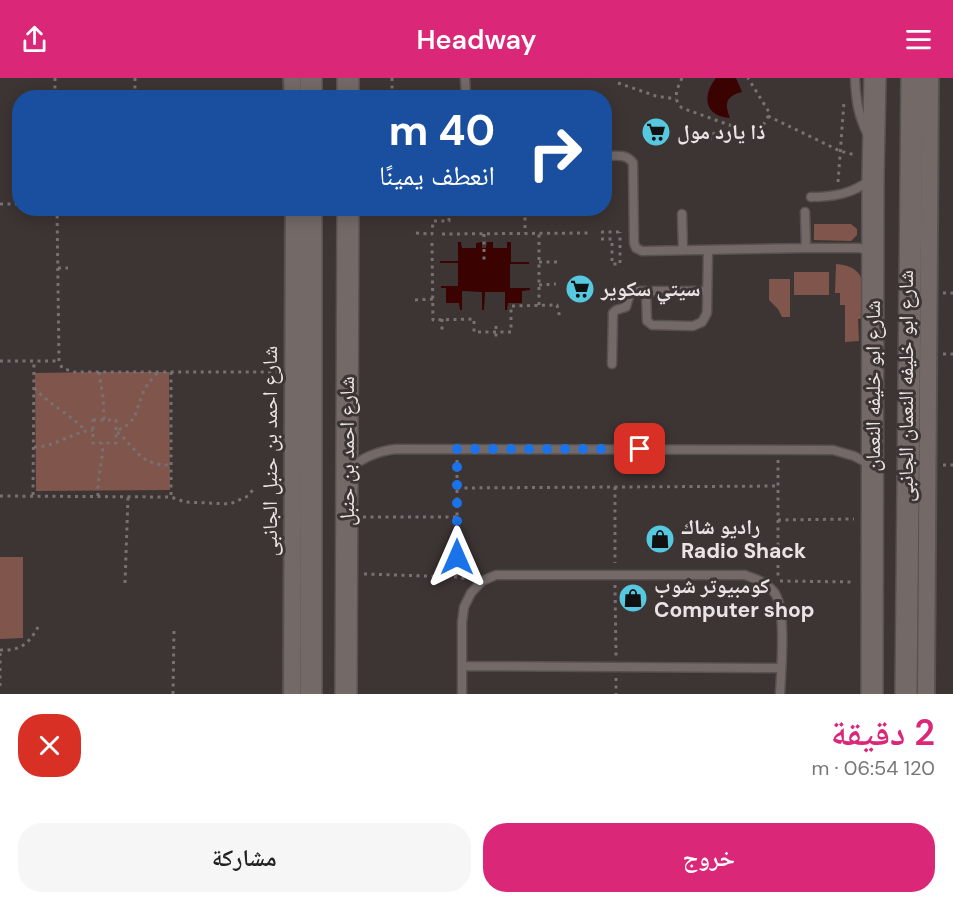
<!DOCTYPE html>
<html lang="ar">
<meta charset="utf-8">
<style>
:root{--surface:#fff;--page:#f6f6f6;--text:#222;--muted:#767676;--accent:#db2777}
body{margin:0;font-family:"DM Sans","Noto Naskh Arabic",sans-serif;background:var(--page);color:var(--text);direction:rtl;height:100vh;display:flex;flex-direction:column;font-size:22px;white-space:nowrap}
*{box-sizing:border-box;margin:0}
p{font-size:20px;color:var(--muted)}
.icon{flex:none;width:33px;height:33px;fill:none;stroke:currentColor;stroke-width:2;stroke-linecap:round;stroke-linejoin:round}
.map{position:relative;height:616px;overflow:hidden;direction:ltr}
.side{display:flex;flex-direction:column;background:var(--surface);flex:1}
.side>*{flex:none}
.guide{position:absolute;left:12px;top:12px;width:600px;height:126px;border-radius:24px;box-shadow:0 3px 15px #0003;direction:rtl;background:#1a4fa0;color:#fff;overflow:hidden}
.pin{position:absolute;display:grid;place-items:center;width:51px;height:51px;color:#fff;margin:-26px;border-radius:12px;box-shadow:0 3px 9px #0006}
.me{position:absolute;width:66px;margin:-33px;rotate:0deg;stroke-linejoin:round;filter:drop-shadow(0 0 4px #0008)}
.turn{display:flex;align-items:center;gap:21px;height:126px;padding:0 18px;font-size:27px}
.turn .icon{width:78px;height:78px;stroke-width:2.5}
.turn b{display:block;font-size:42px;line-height:51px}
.round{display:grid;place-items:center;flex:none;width:63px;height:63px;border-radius:24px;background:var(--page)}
.overview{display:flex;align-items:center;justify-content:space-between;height:102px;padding:0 18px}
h1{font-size:36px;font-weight:600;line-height:45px;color:var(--accent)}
.action{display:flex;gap:12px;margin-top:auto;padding:12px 18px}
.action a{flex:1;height:69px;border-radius:24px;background:var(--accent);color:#fff;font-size:24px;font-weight:600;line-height:69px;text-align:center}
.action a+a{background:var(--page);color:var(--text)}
header{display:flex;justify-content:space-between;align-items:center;height:78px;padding:0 18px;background:var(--accent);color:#fff;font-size:27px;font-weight:600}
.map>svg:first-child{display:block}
.green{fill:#80554c}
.water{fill:#3a0200}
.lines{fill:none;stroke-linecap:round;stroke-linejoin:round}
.service-casing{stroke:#57514f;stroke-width:11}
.minor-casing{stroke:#57514f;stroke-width:20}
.tertiary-casing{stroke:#57514f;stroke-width:24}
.path{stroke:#787170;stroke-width:3;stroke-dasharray:3 4.5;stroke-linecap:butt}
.service{stroke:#736a68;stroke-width:8}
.minor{stroke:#736a68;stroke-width:16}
.tertiary{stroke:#736a68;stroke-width:21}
.route{stroke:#1a73e8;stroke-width:10;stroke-dasharray:0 18}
.labels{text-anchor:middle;stroke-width:6;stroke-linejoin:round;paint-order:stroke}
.poi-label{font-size:21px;font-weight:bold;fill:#eae5e4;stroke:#3d3534;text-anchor:start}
.street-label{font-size:21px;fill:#eae5e4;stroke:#3d3534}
</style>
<header><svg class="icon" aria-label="menu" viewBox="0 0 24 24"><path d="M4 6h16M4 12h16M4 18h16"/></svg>Headway<svg class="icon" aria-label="share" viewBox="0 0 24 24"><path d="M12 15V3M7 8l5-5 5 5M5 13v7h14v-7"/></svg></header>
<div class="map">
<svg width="953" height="616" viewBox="0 0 953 616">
<rect width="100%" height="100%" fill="#3d3534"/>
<path class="green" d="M814,146h37l6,5v6l-6,6 -37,-1z
M836,186c34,2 28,28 28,54l-6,1 1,22 -14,1v-37h-5v-12h-5z
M794,194h35v23h-35z
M769,201h21v38h-8l-4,-8 -9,-9z
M99,294h70l1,118 -134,1 -1,-118z
M0,479h23v81l-23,1z"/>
<path class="water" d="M716,0h20l6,14c-16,4 -18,11 -12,26 -26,-2 -28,-22 -14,-40z
M458,164h3l1,6h14v-5l6,-1v6h4l1,-6h6v6h14v-6h4v20h18v2h-19v24h20v2l-8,1v12h-14l-1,7h-2v-18h-20l-1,18h-2v-18l-20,-1v19h-2l-1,-7h-13v-15h-5v-2h17v-23h-18v-2h18z"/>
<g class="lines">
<g class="service-casing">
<path id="service" d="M465,0l1,20
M855,0c1,23 3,37 13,57
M604,78c11,0 22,-3 29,7l1,80 2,5 6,3 164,-3h53l13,3
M811,119c22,0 41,-3 59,-17
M805,134l1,36
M682,136l1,36
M646,213l1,30 5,4 41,1 9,-4 5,-9 1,-63
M612,286l1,-51 3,-3 10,-3 4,-14 6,-2h71
M349,391c14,-12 29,-18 47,-20l437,1 21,6 17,9
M462,588l319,2
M462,616v-72l2,-15 7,-14 11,-12 14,-6h249c11,4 21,7 29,17 13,16 7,79 6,102"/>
</g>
<g class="minor-casing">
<path id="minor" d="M292,0l1,20
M292,616l2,-486
M926,616l4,-616"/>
</g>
<g class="tertiary-casing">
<path id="tertiary" d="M311,0v20
M348,20v-20
M311,616v-486
M346,616l2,-486
M872,616l1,-516 2,-100
M906,616l6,-616"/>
</g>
<path class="path" d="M55,0v20
M135,0v20
M392,0v20
M682,0c-5,11 -10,21 0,30l67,24c11,-2 18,-9 20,-20l-21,-34
M618,5l38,13 20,3
M367,15h25
M768,38l72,35 15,4
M710,62l1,-6 18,-2 8,-4
M838,104l6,-80
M0,126h20
M57,130l2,153 3,7 12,4h203
M525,132v23
M601,154h19
M416,155l16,1 1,-13h16v-13
M442,156l148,-1
M484,156v28
M601,161h11v25h8v-32
M432,165l1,77 41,-1v13h37v-26l46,-1 3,13
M539,184h19
M58,190h10
M539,207l17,-1
M943,215h10
M415,222l18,-1
M539,227v-72
M442,241v12
M496,248v11
M943,276h10
M0,283h59
M99,294l4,25 1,23
M171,294v125
M157,295c-5,6 -11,12 -14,20 -8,19 -5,29 -27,38 22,18 23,35 55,34
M34,310c16,17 36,26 52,43
M93,342h23v23h-23z
M34,369c23,0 37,-15 59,-17
M457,382v116
M778,382v120
M943,387h10
M615,409v76
M457,410l321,-2
M33,417l1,-134
M0,418l171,1 14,5 45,2 18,-8 7,-9
M98,418c-1,-18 5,-35 5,-53
M363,439h94
M778,442l76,-1
M364,496l93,3 12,2
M780,503l74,1
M125,505l3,-86
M615,507l1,71
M0,572c20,1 29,-6 38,-23
M616,600v16
M0,608v-36
M173,616l1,-65"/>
<use href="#service" class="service"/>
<use href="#minor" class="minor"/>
<use href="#tertiary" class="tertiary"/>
</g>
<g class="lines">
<path class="route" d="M457,479v-108h183"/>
</g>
<defs>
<g id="supermarket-disc" transform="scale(1.5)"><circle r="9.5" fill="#56c9e0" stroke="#3d3534"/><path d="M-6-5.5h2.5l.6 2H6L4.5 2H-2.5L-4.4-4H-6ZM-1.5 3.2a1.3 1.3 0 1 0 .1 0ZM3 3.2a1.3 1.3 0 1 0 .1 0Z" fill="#111"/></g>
<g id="shop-disc" transform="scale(1.5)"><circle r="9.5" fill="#56c9e0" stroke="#3d3534"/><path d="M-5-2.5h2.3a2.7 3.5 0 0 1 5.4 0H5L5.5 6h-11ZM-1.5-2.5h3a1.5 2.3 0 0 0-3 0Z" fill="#111"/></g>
</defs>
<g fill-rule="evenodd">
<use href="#supermarket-disc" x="656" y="54"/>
<use href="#supermarket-disc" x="580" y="211"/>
<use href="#shop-disc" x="660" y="461"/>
<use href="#shop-disc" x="633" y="520"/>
</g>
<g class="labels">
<g class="poi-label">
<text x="677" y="61">ذا يارد مول</text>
<text x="601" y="218">سيتي سكوير</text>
<text x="681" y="456">راديو شاك<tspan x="681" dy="24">Radio Shack</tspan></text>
<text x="654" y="515">كومبيوتر شوب<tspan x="654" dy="24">Computer shop</tspan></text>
</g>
<g class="street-label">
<text transform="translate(873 308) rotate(-90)" y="7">شارع ابو خليفه النعمان</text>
<text transform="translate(906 308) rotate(-90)" y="7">شارع ابو خليفه النعمان الجانبى</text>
<text transform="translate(270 373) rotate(-90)" y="7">شارع احمد بن حنبل الجانبى</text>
<text transform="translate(347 373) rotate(-90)" y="7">شارع احمد بن حنبل</text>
</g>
</g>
</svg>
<div class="pin" style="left:640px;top:371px;background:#d93025"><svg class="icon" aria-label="arrive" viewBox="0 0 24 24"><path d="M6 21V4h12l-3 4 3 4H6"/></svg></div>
<svg class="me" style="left:457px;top:479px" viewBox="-20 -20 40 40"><path d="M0-17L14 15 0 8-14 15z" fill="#1a73e8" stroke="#fff" stroke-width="4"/></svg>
<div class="guide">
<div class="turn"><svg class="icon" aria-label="right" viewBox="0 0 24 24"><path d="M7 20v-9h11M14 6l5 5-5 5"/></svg><div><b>40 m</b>انعطف يمينًا</div></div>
</div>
</div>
<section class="side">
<div class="overview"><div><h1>2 دقيقة</h1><p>120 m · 06:54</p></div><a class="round" style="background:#d93025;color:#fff"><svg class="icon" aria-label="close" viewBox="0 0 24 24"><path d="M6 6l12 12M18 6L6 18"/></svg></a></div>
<div class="action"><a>خروج</a><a>مشاركة</a></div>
</section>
